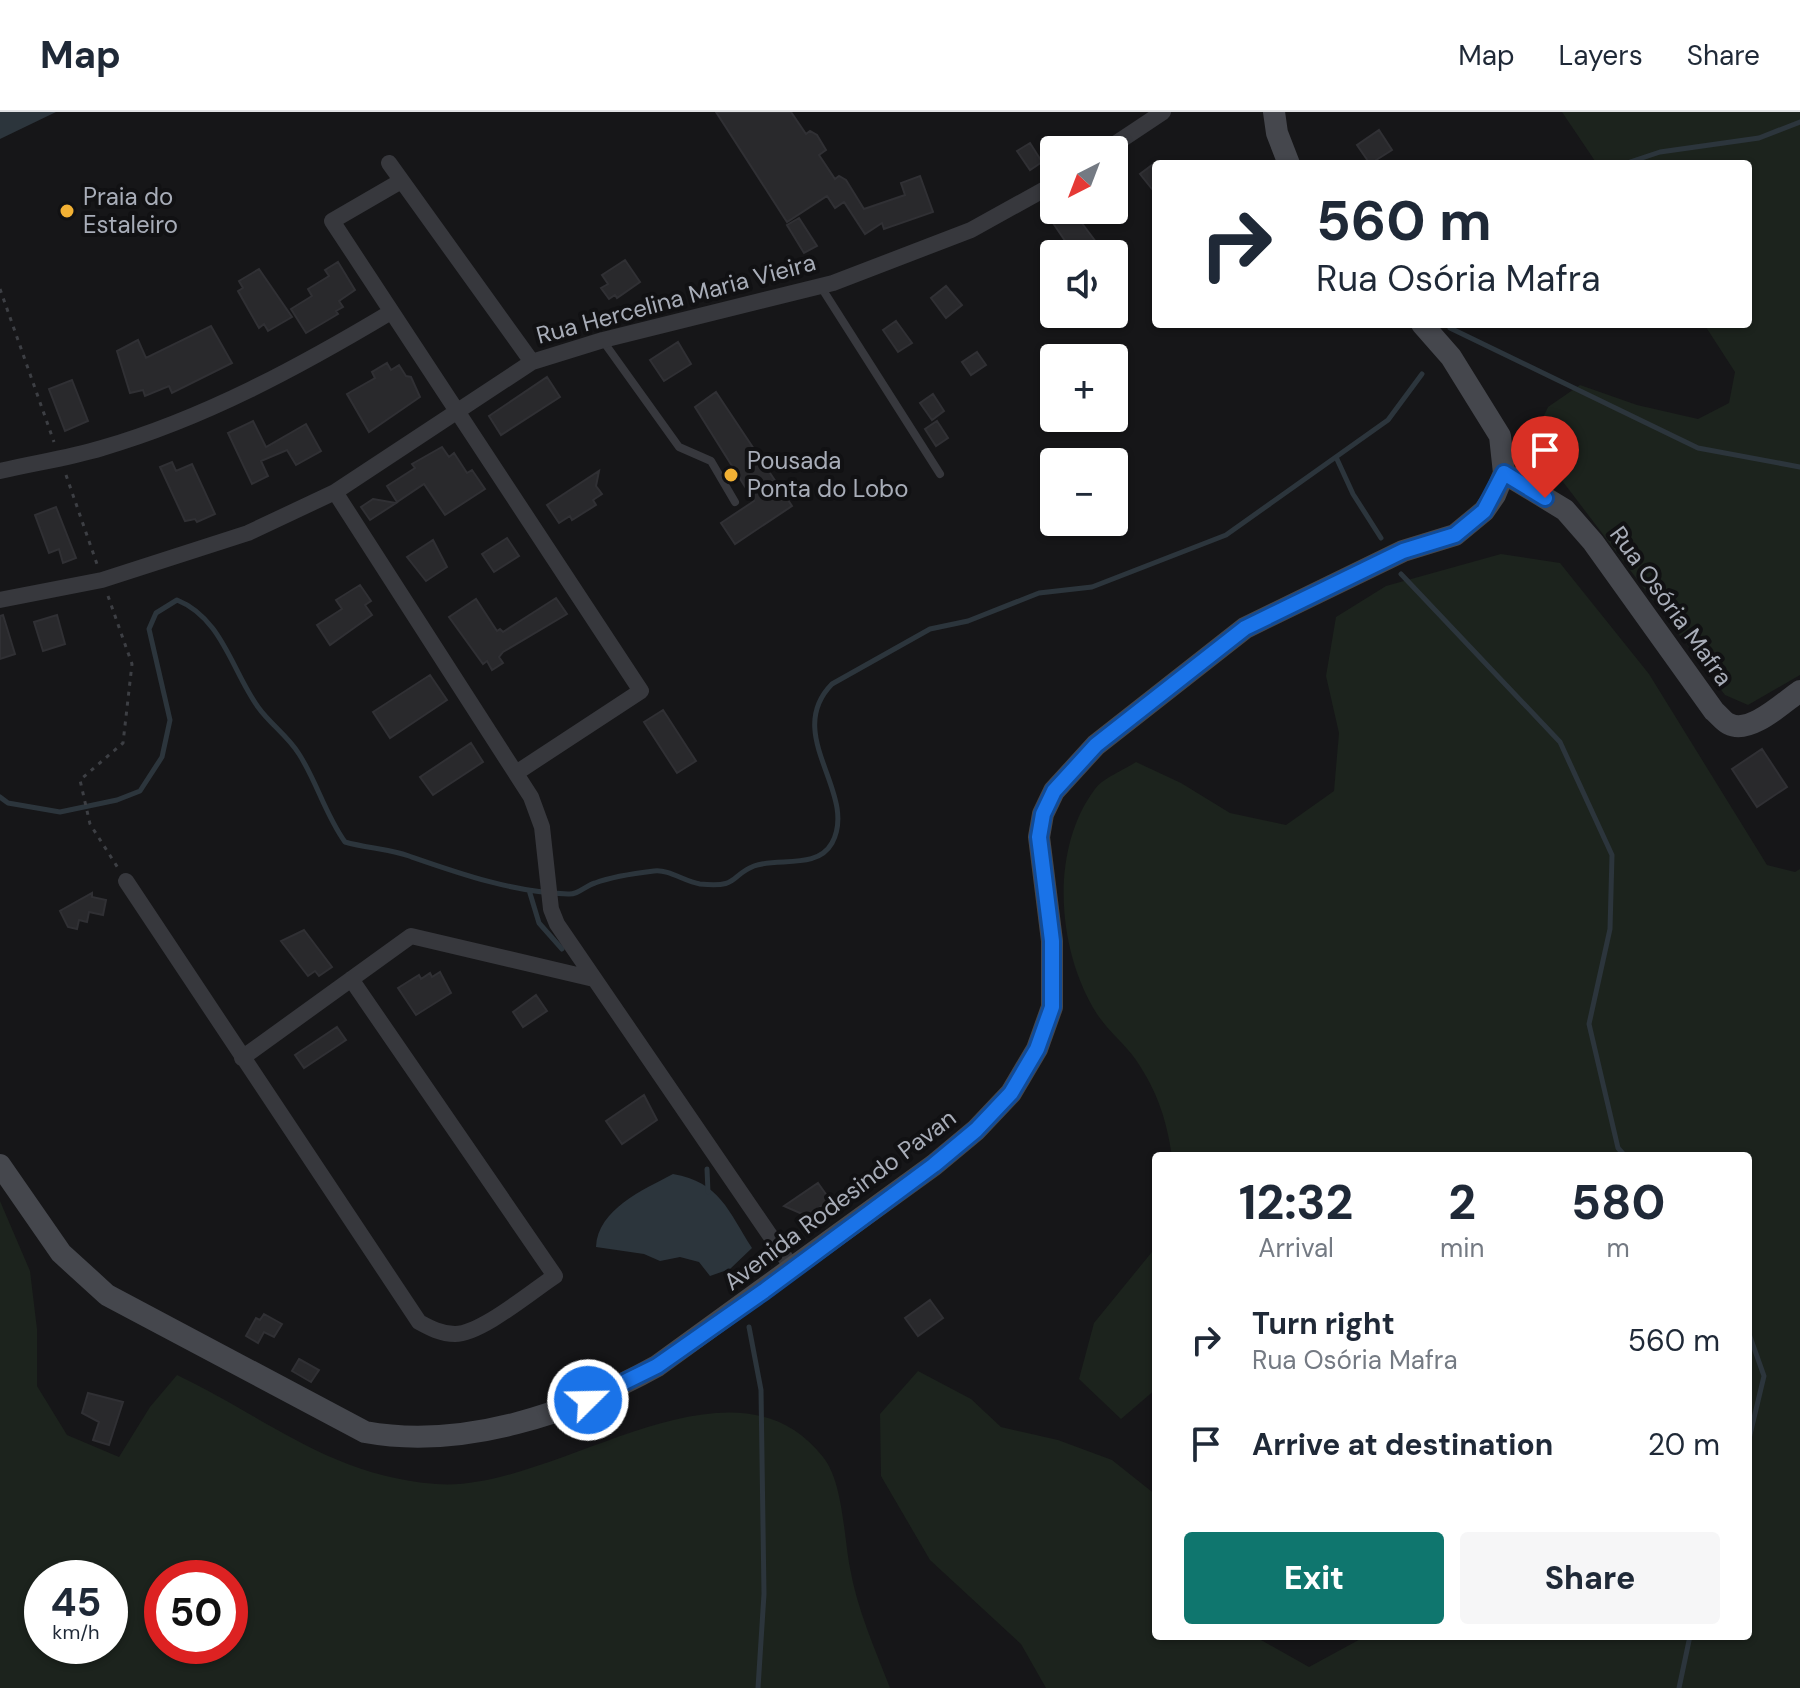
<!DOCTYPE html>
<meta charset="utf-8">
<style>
:root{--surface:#fff;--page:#f6f6f7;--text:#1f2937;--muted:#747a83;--line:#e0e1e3;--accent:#0f766e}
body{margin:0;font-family:"DM Sans",sans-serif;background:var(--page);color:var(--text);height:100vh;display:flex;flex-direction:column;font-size:30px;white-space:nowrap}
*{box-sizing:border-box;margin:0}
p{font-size:26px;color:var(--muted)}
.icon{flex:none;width:44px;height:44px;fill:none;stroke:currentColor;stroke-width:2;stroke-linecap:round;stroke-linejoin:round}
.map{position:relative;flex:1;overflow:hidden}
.details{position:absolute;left:1152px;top:1040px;width:600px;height:488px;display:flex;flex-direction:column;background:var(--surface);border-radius:8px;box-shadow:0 2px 6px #0004}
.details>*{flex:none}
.top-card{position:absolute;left:1152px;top:48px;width:600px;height:168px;border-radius:8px;box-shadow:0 2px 6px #0004;background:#fff;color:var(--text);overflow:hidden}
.needle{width:52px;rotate:222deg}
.controls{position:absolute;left:1040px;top:24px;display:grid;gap:16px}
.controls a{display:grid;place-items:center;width:88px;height:88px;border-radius:8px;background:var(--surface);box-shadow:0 2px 6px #0004;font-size:40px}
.speed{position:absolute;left:24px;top:1448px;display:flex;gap:16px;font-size:40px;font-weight:700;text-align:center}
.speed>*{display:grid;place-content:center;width:104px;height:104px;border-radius:50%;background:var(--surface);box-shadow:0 2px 6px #0004;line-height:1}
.speed small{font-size:20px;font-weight:400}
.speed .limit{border:12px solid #d22;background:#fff;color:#111}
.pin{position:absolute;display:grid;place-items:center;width:68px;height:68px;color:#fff;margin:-82px -34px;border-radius:50% 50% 50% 0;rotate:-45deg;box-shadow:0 0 8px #0007}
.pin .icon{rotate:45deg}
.me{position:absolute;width:88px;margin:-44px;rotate:67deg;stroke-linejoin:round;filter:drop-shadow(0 0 6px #0008)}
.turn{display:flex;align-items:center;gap:28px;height:168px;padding:0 32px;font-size:36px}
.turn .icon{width:104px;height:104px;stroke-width:2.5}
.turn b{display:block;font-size:56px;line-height:68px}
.eta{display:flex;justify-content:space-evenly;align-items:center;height:136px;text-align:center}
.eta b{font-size:48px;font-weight:800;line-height:56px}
.action{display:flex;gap:16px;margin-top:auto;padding:16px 32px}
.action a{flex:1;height:92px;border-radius:8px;background:var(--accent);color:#fff;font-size:32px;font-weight:800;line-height:92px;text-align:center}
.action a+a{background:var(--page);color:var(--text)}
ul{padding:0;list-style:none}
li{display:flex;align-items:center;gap:24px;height:104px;padding:0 32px}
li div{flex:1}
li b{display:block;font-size:30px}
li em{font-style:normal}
header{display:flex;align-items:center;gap:48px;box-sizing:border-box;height:112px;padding:0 40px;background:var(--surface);border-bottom:2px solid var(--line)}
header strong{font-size:38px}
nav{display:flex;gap:44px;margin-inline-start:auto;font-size:28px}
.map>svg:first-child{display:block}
.green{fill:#1c231d;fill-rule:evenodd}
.water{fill:#2c353c}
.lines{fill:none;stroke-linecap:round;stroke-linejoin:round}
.stream{stroke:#2c353c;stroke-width:5}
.building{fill:#29292c;stroke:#303034;stroke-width:2}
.path{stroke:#3d3f44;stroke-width:3;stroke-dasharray:4 6;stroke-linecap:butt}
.lane{stroke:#37383d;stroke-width:8}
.street{stroke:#37383d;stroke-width:16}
.secondary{stroke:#45474d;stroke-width:22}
.route-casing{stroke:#114b97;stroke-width:20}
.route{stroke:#1a73e8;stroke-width:14}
.poi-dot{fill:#f2b134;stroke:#111113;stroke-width:3}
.labels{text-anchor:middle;stroke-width:8;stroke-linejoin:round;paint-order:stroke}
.poi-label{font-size:24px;fill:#a8adb8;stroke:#111113;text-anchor:start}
.street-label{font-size:24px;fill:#a8adb8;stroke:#111113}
</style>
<header>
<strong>Map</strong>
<nav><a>Map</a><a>Layers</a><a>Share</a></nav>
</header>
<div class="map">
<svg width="1800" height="1576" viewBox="0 0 1800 1576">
<rect width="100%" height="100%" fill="#161618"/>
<path class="green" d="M1562,0h238v563l-52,30 -23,-10 -193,-254 16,-34 32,-22 57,20 61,14 31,-16 6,-31 -31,-48h44v-160h-151z
M1501,442l59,9 89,111 118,191 28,7 5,-3v819h-754l-25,-44 -91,-84 -49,-84 -1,-62 38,-43 53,28 30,28 57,13 54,20 44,35v141h98l55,31 57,-31h382v-480h-576c-6,-38 -14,-63 -36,-96 -11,-16 -28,-29 -39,-46 -40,-63 -48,-164 -2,-225 8,-11 29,-19 41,-27l45,21 49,30 56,12 48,-34 5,-58 -13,-57 10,-59 50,-31z
M0,1089l30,70 7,58v57l30,49 52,22 31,-50 27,-32c92,44 152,100 259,109 117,10 294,-145 387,-27 20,24 21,81 27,111 7,41 25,81 40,120h-890zM42,1466h68v68h-68zM162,1466h68v68h-68z
M1156,1135v142l-35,30 -42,-40 15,-56z"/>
<path class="water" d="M0,0h56l-56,27z
M673,1062c47,8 55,37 79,74l-22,21 -20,7 -11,-14 -19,-5 -20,4 -16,-7 -48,-7c2,-38 47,-57 77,-73z"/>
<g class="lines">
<path class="stream" d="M1624,52l36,-12 99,-14 41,-16
M1454,212l-4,4 248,120 102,19
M1336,345l17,37 28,44
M1401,462l159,168 52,113 -2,74 -21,95 29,124 7,8
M0,685l8,6 52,9 57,-12 23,-9 22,-34 8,-37 -21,-91 7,-16 21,-13c45,18 55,71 81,107 12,17 30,29 41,47 18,28 26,60 46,88 21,6 44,7 64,14 52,18 103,36 159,38 10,1 17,-8 27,-11 16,-6 42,-10 59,-12 15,-2 31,11 46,13 40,4 29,-8 54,-18 24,-9 63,4 78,-23 27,-50 -50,-108 0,-159l98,-55 38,-8 71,-28 53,-6 134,-52 162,-115 34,-46
M529,778l10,33 23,26
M707,1057l1,23
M749,1215l12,63 3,204 -6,94
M1748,1219l16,45 -16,67
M1679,1576l11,-52"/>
</g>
<path class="building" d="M716,0h75l15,22 4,-3 7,4 9,15 -7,5 16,24 4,-3 7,4 18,29 41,-14 -4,-12 19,-7 13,36 -49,17 -2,-6 -17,11 -21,-32 -9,6 -8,-12 -40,26z
M1379,18l13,20 -22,14 -13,-19z
M1030,31l12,19 -12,8 -13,-19z
M1156,50v32l-16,-20z
M1072,98l27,36 -11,8h-14l-21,-31z
M799,106l18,28 -13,7 -17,-28z
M625,148l15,22 -23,16 -2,-3 -6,4 -8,-11 7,-4 -6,-9z
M338,150l17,28 -16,11 4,6 -7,4 2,3 -32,19 -15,-24 21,-13 -4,-7 21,-13 -4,-6z
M259,157l33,48 -24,14 -4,-7 -5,4 -21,-37 5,-3 -4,-7z
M946,174l16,19 -16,13 -15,-20z
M896,209l16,22 -14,9 -15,-22z
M211,214l21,37 -60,30 -3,-7 -24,10 -2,-6 -13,3 -13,-42 21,-11 8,18z
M678,230l13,22 -27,17 -14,-21z
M977,240l9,13 -15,10 -9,-13z
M387,251l4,7 8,-5 7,11 5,1 9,20 -51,35 -22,-38 28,-16 -3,-6z
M547,265l13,20 -59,38 -12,-19z
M72,268l16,41 -23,10 -16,-42z
M716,280l76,114 -57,38 -14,-21 33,-22 -59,-94z
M933,282l11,17 -12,9 -12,-17z
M253,309l13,26 40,-23 15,27 -25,14 -9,-15 -26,11 7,15 -16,8 -24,-51z
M937,309l11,17 -12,8 -11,-17z
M442,335l7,10 5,-4 13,20 5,-3 13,19 -40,26 -21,-31 -27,18 -10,-16 28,-18 -3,-4z
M172,350l4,9 16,-7 23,50 -18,8 -2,-3 -10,2 -25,-54z
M599,359l-3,15 6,8 -9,6 3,5 -24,15 -2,-4 -11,7 -12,-18z
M373,387l23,4 -26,17 -9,-13z
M56,395l20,51 -13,5 -4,-14 -10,4 -14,-38z
M507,426l12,18 -25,16 -12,-18z
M433,428l14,27 -21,14 -19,-24z
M360,473l11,16 -6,4 7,10 -42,30 -13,-20 25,-16 -6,-9z
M556,486l11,16 -64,38 -4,5 4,6 -11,7 -5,-9 -4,3 -34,-47 27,-18 21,32 3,-2 3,3z
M3,503l12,39 -15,5v-43z
M57,503l8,29 -22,7 -9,-29z
M430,563l17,25 -57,38 -17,-26z
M663,598l33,51 -19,12 -33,-51z
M471,631l12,19 -50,33 -13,-18z
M1762,637l25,38 -30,20 -25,-38z
M92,781v4l14,3 -3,15 -14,-3 -2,10 -8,-2 -2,9 -9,-2 -8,-16z
M304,818l28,37 -13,9 -4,-5 -7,5 -27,-35z
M440,860l11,21 -35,22 -18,-27 21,-13 2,4 9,-6 2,4z
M536,883l11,16 -24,16 -10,-15z
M337,915l9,13 -42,28 -9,-13z
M644,983l13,25 -35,24 -16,-23z
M818,1071l12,17 -23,16 -23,-10z
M930,1188l13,18 -25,18 -13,-18z
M264,1202l18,10 -8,13 -10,-5 -6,11 -12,-7 10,-18 4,2z
M299,1247l20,11 -8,12 -19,-11z
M88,1281l35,9 -14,43 -16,-5 6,-18 -17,-9z"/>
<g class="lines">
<path class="path" d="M0,177l54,153
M66,363l32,92
M108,484l24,68 -9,79 -43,37 10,44 28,44"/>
<path class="lane" d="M821,175l119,187
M603,229l76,106 32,14 24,41"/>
<path class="street" d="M1106,38l57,-38
M389,51l143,199
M401,69l-69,40 309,470 -125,82
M0,359c34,-8 69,-13 102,-23 103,-30 197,-81 289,-136
M335,380l196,305 11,30 9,82 6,15 236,345
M0,488l102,-20 146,-47 87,-41 197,-130 71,-22 230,-57 138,-53 83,-46
M126,769l293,441c11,6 22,12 36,12 26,0 77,-43 100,-58l-204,-297
M242,946l169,-122 183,43"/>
<path class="secondary" d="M1274,0l3,21 12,31
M1504,361l61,37 28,32 121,169c5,4 10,11 15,13 21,11 55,-22 71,-33
M0,1053l61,88 46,42 258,137c98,18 207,-19 292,-66l277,-201 42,-35 35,-37 26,-44 15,-42v-66l-13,-104 4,-23 11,-23 42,-46 149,-117 158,-77 52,-16 29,-24 11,-16 9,-22 -4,-37 -49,-79 -29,-33"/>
</g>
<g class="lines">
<g class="route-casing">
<path id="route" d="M588,1288l69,-34 107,-75 170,-126 42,-35 35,-37 26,-44 15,-42v-66l-13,-104 4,-23 11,-23 42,-46 149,-117 158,-77 52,-16 29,-24 20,-38 41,25"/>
</g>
<use href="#route" class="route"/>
</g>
<g class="poi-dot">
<circle cx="67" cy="99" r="8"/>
<circle cx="731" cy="363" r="8"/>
</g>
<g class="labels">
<g class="poi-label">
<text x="83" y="93">Praia do<tspan x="83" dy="28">Estaleiro</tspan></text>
<text x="747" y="357">Pousada<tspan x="747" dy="28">Ponta do Lobo</tspan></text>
</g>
<g class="street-label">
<text transform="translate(676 187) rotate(-15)" y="8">Rua Hercelina Maria Vieira</text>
<text transform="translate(1671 494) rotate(54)" y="8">Rua Osória Mafra</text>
<text transform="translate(840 1088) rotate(-37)" y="8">Avenida Rodesindo Pavan</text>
</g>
</g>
</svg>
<div class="controls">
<a><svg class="needle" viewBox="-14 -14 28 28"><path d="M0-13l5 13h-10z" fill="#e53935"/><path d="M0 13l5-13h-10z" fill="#747a83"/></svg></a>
<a><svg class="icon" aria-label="sound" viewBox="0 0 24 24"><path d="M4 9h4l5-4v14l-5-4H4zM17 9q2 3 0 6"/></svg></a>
<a>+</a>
<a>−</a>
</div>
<div class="speed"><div>45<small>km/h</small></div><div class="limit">50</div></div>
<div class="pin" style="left:1545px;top:386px;background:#d93025"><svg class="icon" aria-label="arrive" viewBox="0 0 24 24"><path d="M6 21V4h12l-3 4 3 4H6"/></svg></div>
<svg class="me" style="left:588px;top:1288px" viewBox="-20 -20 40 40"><circle r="17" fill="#1a73e8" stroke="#fff" stroke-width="3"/><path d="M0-11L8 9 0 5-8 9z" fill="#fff"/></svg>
<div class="top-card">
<div class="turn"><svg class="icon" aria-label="right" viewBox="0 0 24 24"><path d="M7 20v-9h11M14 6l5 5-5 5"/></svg><div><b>560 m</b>Rua Osória Mafra</div></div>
</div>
<section class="details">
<div class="eta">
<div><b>12:32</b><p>Arrival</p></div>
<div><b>2</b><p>min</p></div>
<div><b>580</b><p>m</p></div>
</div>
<ul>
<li><svg class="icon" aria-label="right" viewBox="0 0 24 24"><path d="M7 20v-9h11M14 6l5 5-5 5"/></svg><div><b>Turn right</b><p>Rua Osória Mafra</p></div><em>560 m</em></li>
<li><svg class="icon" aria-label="arrive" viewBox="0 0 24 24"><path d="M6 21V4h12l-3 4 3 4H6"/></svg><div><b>Arrive at destination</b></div><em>20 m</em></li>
</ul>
<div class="action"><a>Exit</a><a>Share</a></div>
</section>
</div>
